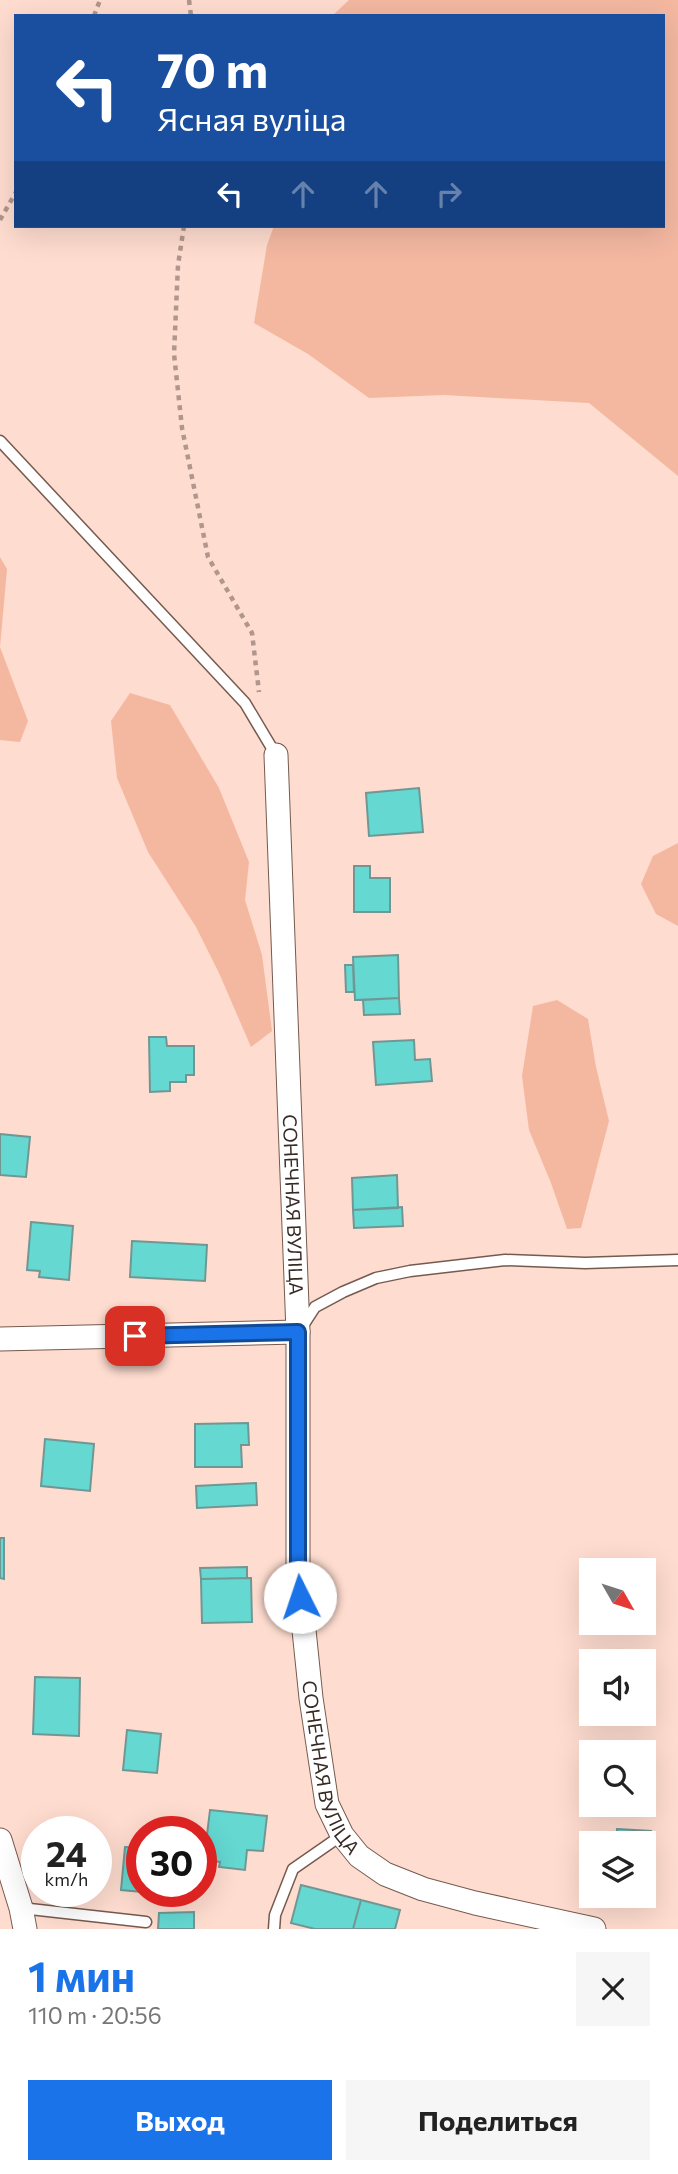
<!DOCTYPE html>
<html lang="ru">
<meta charset="utf-8">
<style>
:root{--surface:#fff;--page:#f6f6f6;--text:#222;--muted:#767676;--accent:#1a73e8}
body{margin:0;font-family:Commissioner,sans-serif;background:var(--page);color:var(--text);height:100vh;display:flex;flex-direction:column;font-size:26px;white-space:nowrap}
*{box-sizing:border-box;margin:0}
p{font-size:23px;color:var(--muted)}
.icon{flex:none;width:38px;height:38px;fill:none;stroke:currentColor;stroke-width:2;stroke-linecap:round;stroke-linejoin:round}
.map{position:relative;height:1929px;overflow:hidden}
.panel{display:flex;flex-direction:column;background:var(--surface);flex:1}
.panel>*{flex:none}
.banner{position:absolute;left:14px;top:14px;width:651px;height:214px;border-radius:0px;box-shadow:0 7px 28px #0002;background:#1a4fa0;color:#fff;overflow:hidden}
.needle{width:46px;rotate:129deg}
.buttons{position:absolute;left:579px;top:1558px;display:grid;gap:14px}
.buttons a{display:grid;place-items:center;width:77px;height:77px;border-radius:0px;background:var(--surface);box-shadow:0 7px 28px #0002;font-size:35px}
.speed{position:absolute;left:21px;top:1816px;display:flex;gap:14px;font-size:35px;font-weight:700;text-align:center}
.speed>*{display:grid;place-content:center;width:91px;height:91px;border-radius:50%;background:var(--surface);box-shadow:0 7px 28px #0002;line-height:1}
.speed small{font-size:18px;font-weight:400}
.speed .limit{border:10px solid #d22;background:#fff;color:#111}
.pin{position:absolute;display:grid;place-items:center;width:60px;height:60px;color:#fff;margin:-30px;border-radius:14px;box-shadow:0 4px 10px #0006}
.me{position:absolute;width:77px;margin:-38px;rotate:356deg;stroke-linejoin:round;filter:drop-shadow(0 0 5px #0008)}
.turn{display:flex;align-items:center;gap:24px;height:147px;padding:0 28px;font-size:32px}
.turn .icon{width:91px;height:91px;stroke-width:2.5}
.turn b{display:block;font-size:49px;line-height:60px}
.lanes{display:flex;align-items:center;height:66px;padding:0 28px;background:#0003;justify-content:center;gap:35px;direction:ltr}
.lanes .off{opacity:.35}
.round{display:grid;place-items:center;flex:none;width:74px;height:74px;border-radius:0px;background:var(--page)}
.overview{display:flex;align-items:center;justify-content:space-between;height:119px;padding:0 28px}
h1{font-size:42px;font-weight:700;line-height:52px;color:var(--accent)}
.button{display:flex;gap:14px;margin-top:auto;padding:14px 28px}
.button a{flex:1;height:80px;border-radius:0px;background:var(--accent);color:#fff;font-size:28px;font-weight:700;line-height:80px;text-align:center}
.button a+a{background:var(--page);color:var(--text)}
.map>svg:first-child{display:block}
.green{fill:#f4b8a1}
.building{fill:#65d8d2;stroke:#719794;stroke-width:2}
.lines{fill:none;stroke-linecap:round;stroke-linejoin:round}
.service-casing{stroke:#765a4f;stroke-width:13}
.minor-casing{stroke:#765a4f;stroke-width:25}
.path{stroke:#b0968c;stroke-width:4.5;stroke-dasharray:5 5;stroke-linecap:butt}
.service{stroke:#fff;stroke-width:10}
.minor{stroke:#fff;stroke-width:23}
.route-casing{stroke:#114b97;stroke-width:18}
.route{stroke:#1a73e8;stroke-width:12}
.labels{text-anchor:middle;stroke-width:5;stroke-linejoin:round;paint-order:stroke}
.street-label{font-size:19px;fill:#382b26;stroke:#fff}
</style>
<div class="map">
<svg width="678" height="1929" viewBox="0 0 678 1929">
<rect width="100%" height="100%" fill="#fedccf"/>
<path class="green" d="M349,0h329v476l-89,-73 -145,-8 -75,3 -61,-44 -54,-31 13,-78 7,-19h389v-210h-331z
M0,557l7,12 -7,78 28,74 -8,21 -20,-2z
M130,693l40,12 49,83 30,74 -4,38 17,55 10,76 -21,16 -32,-74 -23,-46 -48,-75 -31,-74 -6,-57z
M678,843v83l-22,-12 -15,-30 12,-28z
M557,1000l31,19 8,48 13,54 -28,107 -14,1 -16,-46 -22,-53 -7,-54 11,-70z"/>
<path class="building" d="M419,788l4,44 -54,4 -3,-43z
M354,866h16v12h20v34h-36z
M398,955l1,43 -44,2 -2,-43z
M345,965h8l1,27h-8z
M399,998l1,16 -36,1 -1,-15z
M149,1037h17l1,9h27v29h-8v7h-16v9l-20,1z
M414,1040l1,20 15,-1 2,22 -56,4 -3,-43z
M0,1134l30,3 -4,40 -26,-2z
M397,1175l1,33 -45,2 -1,-32z
M402,1207l1,19 -49,2 -1,-18z
M31,1222l42,4 -4,54 -30,-3 1,-6 -13,-1z
M132,1241l75,4 -2,36 -75,-4z
M248,1423l1,22h-8l1,22h-47v-43z
M45,1439l49,5 -4,47 -49,-5z
M256,1483l1,22 -60,3 -1,-22z
M0,1538h4v41l-4,-1z
M247,1567v11l-46,1 -1,-11z
M251,1578l1,44 -50,1 -1,-44z
M35,1677l45,1 -1,58 -46,-2z
M127,1730l34,4 -4,39 -34,-3z
M210,1810l57,6 -4,35 -16,-1 -2,20 -26,-3 1,-5 -19,-2 1,-17h4z
M617,1829l34,2 -2,28h-5v-16h-28z
M34,1839h3v42h-5z
M125,1847l17,1v44l-21,-2z
M301,1885l60,15 -8,29h-38l-24,-6z
M361,1900l39,10 -5,19h-42z
M194,1912v17h-36l1,-16z"/>
<g class="lines">
<g class="service-casing">
<path id="service" d="M0,441l245,262 31,52
M302,1327l13,-20 28,-15 33,-14 34,-7 95,-11 80,3 93,-3
M21,1908l125,14
M274,1929l1,-14 18,-46 49,-34"/>
</g>
<g class="minor-casing">
<g id="minor">
<path id="s1" d="M276,755l22,577v240l13,126 16,106 15,31 17,21 26,18 38,15 52,14 119,26"/>
<path d="M0,1339l298,-7"/>
<path d="M0,1840l21,68 4,21"/>
</g>
</g>
<path class="path" d="M189,0l2,16
M94,16l6,-16
M0,220l16,-28
M184,226l-6,39 -4,89 8,74 26,129 44,76 7,59"/>
<use href="#service" class="service"/>
<use href="#minor" class="minor"/>
</g>
<g class="lines">
<g class="route-casing">
<path id="route" d="M135,1336l163,-4v240l2,25"/>
</g>
<use href="#route" class="route"/>
</g>
<g class="labels">
<g class="street-label">
<text dy="7" stroke="none"><textPath href="#s1" startOffset="450">СОНЕЧНАЯ ВУЛІЦА</textPath></text>
<text dy="7" stroke="none"><textPath href="#s1" startOffset="1017">СОНЕЧНАЯ ВУЛІЦА</textPath></text>
</g>
</g>
</svg>
<div class="buttons">
<a><svg class="needle" viewBox="-14 -14 28 28"><path d="M0-13l5 13h-10z" fill="#e53935"/><path d="M0 13l5-13h-10z" fill="#767676"/></svg></a>
<a><svg class="icon" aria-label="sound" viewBox="0 0 24 24"><path d="M4 9h4l5-4v14l-5-4H4zM17 9q2 3 0 6"/></svg></a>
<a><svg class="icon" aria-label="search" viewBox="0 0 24 24"><circle cx="10" cy="10" r="6"/><path d="M15 15l6 6"/></svg></a>
<a><svg class="icon" aria-label="layers" viewBox="0 0 24 24"><path d="M12 4l9 5-9 5-9-5zM3 14l9 5 9-5"/></svg></a>
</div>
<div class="speed"><div>24<small>km/h</small></div><div class="limit">30</div></div>
<div class="pin" style="left:135px;top:1336px;background:#d93025"><svg class="icon" aria-label="arrive" viewBox="0 0 24 24"><path d="M6 21V4h12l-3 4 3 4H6"/></svg></div>
<svg class="me" style="left:300px;top:1597px" viewBox="-20 -20 40 40"><circle r="19" fill="#fff"/><path d="M0-13L10 11 0 6-10 11z" fill="#1a73e8"/></svg>
<div class="banner">
<div class="turn"><svg class="icon" aria-label="left" viewBox="0 0 24 24"><path d="M17 20v-9H6M10 6l-5 5 5 5"/></svg><div><b>70 m</b>Ясная вуліца</div></div>
<div class="lanes"><svg class="icon" aria-label="left" viewBox="0 0 24 24"><path d="M17 20v-9H6M10 6l-5 5 5 5"/></svg><svg class="icon off" aria-label="ahead" viewBox="0 0 24 24"><path d="M12 20V5M6 11l6-6 6 6"/></svg><svg class="icon off" aria-label="ahead" viewBox="0 0 24 24"><path d="M12 20V5M6 11l6-6 6 6"/></svg><svg class="icon off" aria-label="right" viewBox="0 0 24 24"><path d="M7 20v-9h11M14 6l5 5-5 5"/></svg></div>
</div>
</div>
<section class="panel">
<div class="overview"><div><h1>1 мин</h1><p>110 m · 20:56</p></div><a class="round"><svg class="icon" aria-label="close" viewBox="0 0 24 24"><path d="M6 6l12 12M18 6L6 18"/></svg></a></div>
<div class="button"><a>Выход</a><a>Поделиться</a></div>
</section>
